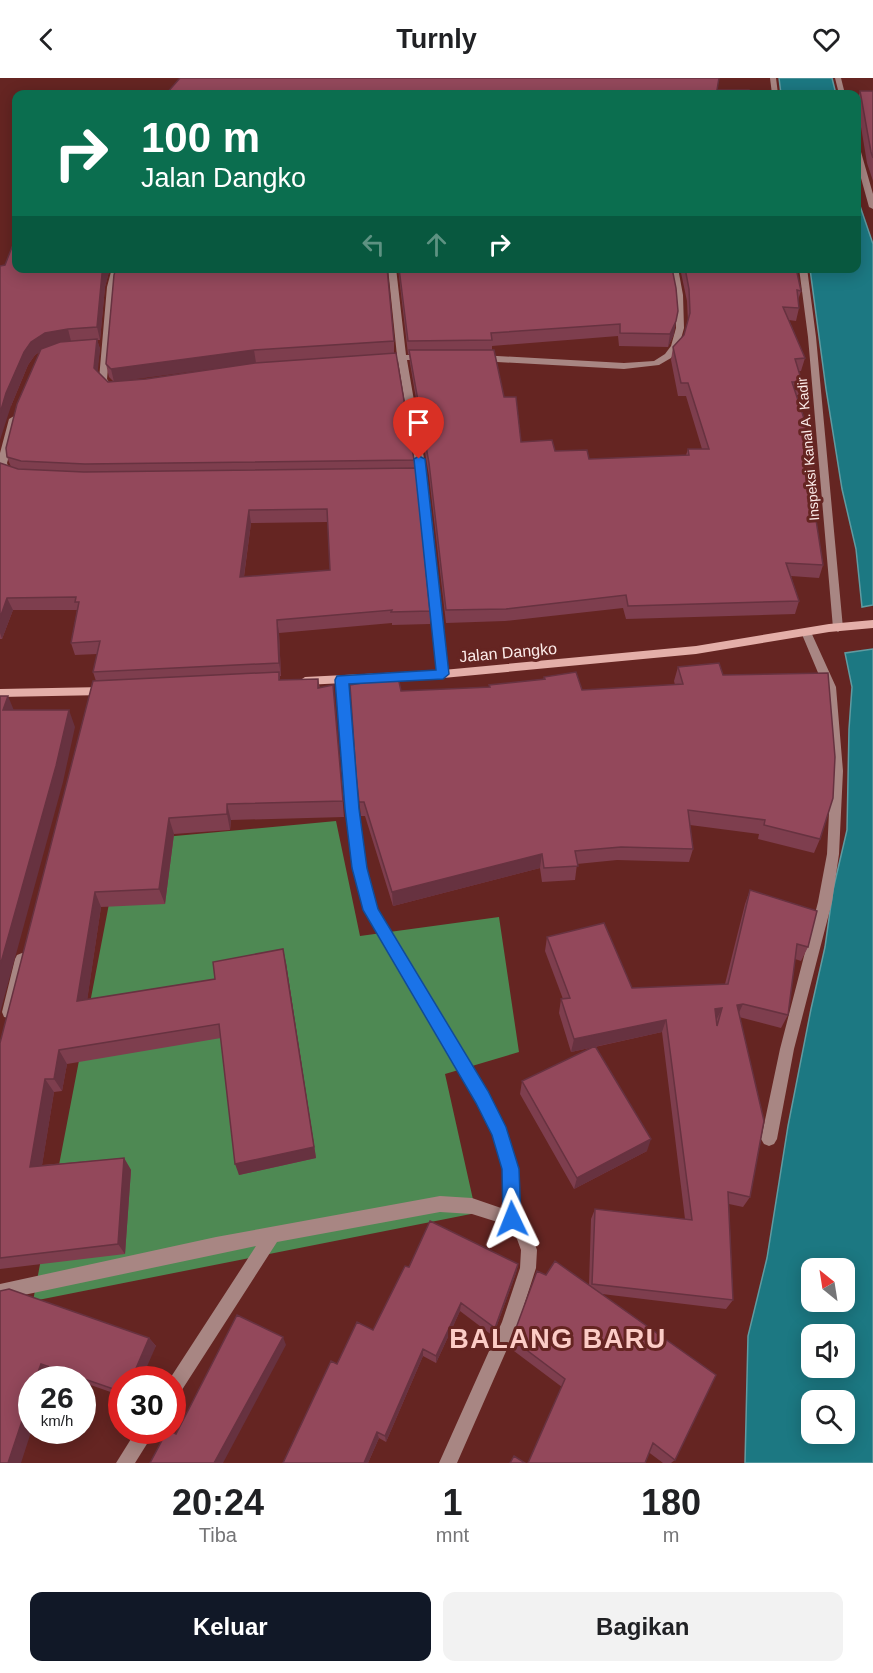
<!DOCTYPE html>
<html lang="id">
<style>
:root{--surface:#fff;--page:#f2f2f2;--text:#202124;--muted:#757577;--accent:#111827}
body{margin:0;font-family:Arial,sans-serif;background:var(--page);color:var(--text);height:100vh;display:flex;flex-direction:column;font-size:22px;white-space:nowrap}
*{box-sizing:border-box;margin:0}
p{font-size:20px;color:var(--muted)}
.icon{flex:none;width:33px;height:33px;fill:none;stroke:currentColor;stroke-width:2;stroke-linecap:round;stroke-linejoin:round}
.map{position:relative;height:1385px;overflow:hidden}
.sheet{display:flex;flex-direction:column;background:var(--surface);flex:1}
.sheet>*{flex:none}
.banner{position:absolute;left:12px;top:12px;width:849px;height:183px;border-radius:12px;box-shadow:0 3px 15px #0003;background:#0b6e4f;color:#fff;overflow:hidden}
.needle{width:39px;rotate:330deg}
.buttons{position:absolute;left:801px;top:1180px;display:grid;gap:12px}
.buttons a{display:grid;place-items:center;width:54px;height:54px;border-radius:12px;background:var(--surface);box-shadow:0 3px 15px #0003;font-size:30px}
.speed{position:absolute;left:18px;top:1288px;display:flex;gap:12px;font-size:30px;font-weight:700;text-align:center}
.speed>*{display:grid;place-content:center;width:78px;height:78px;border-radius:50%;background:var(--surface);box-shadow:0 3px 15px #0003;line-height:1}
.speed small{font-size:15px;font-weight:400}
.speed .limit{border:9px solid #d22;background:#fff;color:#111}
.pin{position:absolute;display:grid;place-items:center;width:51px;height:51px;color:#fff;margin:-62px -26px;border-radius:50% 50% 50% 0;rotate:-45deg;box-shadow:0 0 6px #0007}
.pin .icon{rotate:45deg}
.me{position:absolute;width:66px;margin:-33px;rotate:358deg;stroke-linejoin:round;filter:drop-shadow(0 0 4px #0008)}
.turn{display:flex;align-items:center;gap:21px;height:126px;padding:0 30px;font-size:27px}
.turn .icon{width:78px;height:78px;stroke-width:2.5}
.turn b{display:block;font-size:42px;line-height:51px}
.lanes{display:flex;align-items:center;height:57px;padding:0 30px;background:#0003;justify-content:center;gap:30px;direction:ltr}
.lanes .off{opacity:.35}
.eta{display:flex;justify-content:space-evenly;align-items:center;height:102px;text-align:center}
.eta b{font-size:36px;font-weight:700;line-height:42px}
.primary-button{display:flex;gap:12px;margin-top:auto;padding:12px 30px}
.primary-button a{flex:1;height:69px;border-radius:12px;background:var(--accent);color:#fff;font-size:24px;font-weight:700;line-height:69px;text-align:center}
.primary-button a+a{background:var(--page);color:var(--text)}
header{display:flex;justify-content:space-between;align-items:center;height:78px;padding:0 30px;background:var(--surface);font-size:27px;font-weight:700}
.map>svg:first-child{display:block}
.forest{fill:#4e8953}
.water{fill:#1c7882;stroke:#609ba1;stroke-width:1.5;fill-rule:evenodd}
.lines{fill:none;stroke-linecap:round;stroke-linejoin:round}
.minor{fill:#a88683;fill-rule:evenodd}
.secondary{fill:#e4afa9;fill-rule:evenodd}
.wall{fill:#7e3e4e;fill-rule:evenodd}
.shaded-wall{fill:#673240}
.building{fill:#93485b;stroke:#673240;stroke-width:1.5;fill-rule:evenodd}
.route{fill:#1a73e8;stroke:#114b97;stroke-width:1.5}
.labels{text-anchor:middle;stroke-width:6;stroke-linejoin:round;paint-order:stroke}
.far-street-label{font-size:14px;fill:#fdecea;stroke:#652522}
.street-label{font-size:16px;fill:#fdecea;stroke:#652522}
.near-district-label{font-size:27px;font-weight:bold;letter-spacing:1.5px;fill:#fcccc6;stroke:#652522}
</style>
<header><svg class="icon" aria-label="back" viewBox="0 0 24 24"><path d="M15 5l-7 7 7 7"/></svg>Turnly<svg class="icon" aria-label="heart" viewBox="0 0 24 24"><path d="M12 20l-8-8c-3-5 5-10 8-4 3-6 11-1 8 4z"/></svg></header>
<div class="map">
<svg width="873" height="1385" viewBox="0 0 873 1385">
<rect width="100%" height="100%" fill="#652522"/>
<path class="forest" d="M336,743l24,115 139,-19 20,135 -74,22 31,139 -443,88 88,-460z"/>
<path class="water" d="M779,0h53l4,16h-55z
M857,119l16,47v361l-11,2 -6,-58 -14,-60 -16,-100 -16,-120 46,-1z
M873,571v814h-128l3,-127 19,-78 21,-132 23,-117 14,-62 8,-57 14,-60 2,-101 3,-42 -7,-34zM812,1191h32v33h-32zM812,1257h32v33h-32zM812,1323h32v33h-32z"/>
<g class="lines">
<path class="minor" d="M770,0h6l2,16h-6z
M835,0h6l4,16h-6z
M856,65l3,2 14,49v15l-4,-2 -13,-47z
M112,190h8l-5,19 -8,92 2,3 9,4 -4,3 -11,-3 -4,-7 8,-92z
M388,190h8l10,87 18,-1 4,3 -4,3h-17l20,116 22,198 -6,4 -6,-4 -20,-198 -19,-115 -17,1 -4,-3 4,-3h16z
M670,190h8l5,27 1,33 -5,18 -8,12 -12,7 -35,4 -144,-8 -4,-3 4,-3 144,8 30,-2 11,-7 6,-8 5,-18 -1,-33z
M799,190h8l9,69 27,291 -5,4 -5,-4 -25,-291z
M14,338l5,3 -12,44 2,6 9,6 -5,3 -13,-7v-18l9,-34z
M806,550l5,4 25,55 7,84 -4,83 -7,48 -38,147 -17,90 -3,5 -5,2 -5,-2 -3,-5 19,-90 38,-147 9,-48 4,-83 -7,-84 -23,-55z
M342,598l6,4 7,109 10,79 12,40 110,184 18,36 13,41 2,47 9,12 8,22 -1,18 -18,56 -61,139h-18l63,-141 18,-54 1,-18 -4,-11 -10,-14 -35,-11 -32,-2 -163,30 -99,154 -6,2v-18h-3l87,-134 -256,54v-16l216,-47 224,-41 32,2 32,11 -2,-40 -9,-34 -16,-33 -113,-192 -11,-42 -10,-79 -7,-109z
M22,875l5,2 2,4 -13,53 -2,5 -5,1 -5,-1 -2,-5 13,-53 2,-4z
M136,1353h19l-20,32h-19z"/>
<path class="secondary" d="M873,542v8l-44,4 -133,22 -253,24 -138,7 -6,-4 6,-4 138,-7 253,-24 133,-22z
M104,609l6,4 -6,4 -104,2v-8z"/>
</g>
<path class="wall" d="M860,13h13v90l-6,-18 -10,-60z
M5,187l11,3h94l-5,19 -5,53h-3l3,9 -3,22 11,11 5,-1 -4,-4 -3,-13 8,-89 280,66v12l20,107 16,151v13l-38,1v-2l-113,10 2,43h-1v4l38,-1 2,9 13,-3 11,132 -113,3 -1,10 -56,4 -9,70 -64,3 -14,93 128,-21 71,-16 30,195 -77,17 -18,-137 -154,26 -5,27 -8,1 -12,73 82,-7 7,12 -6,84 -125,15v-226l96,-362 -3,-9 4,-18 -22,1 -4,-12 6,-33h-64l-11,29h-2v-176l11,4 -4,-10 34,-106 -6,4 -7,10 -17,41zM230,288l-84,13 -21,1zM328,444l2,48 -86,7 7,-54z
M398,190h274l2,66 -6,13 -49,-1 -1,-10 -126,10v4l12,47 17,45 34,9 34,8 97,-4 2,-6h14l-16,-53h-8l-7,-36 2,-13 11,-12 4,-13 -1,-21 -7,-33h116l5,23 -3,9 1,8 -3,13 -7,-1 16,38 -4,13h-2l3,11 -3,13h-2l26,170 -4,13 -28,-2 8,25 -4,13 -169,5 -3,-11 -118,13 -59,2 -17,-147 -19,-113 -1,-9h-1z
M678,589l45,8 97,164 -6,14 -56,-14 1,-5 -69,-9 3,24 -4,13 -72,-2 -40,4 -2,16 -33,2 -2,-14 -147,38 -28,-90h-4l-5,-41 45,-84 88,-4v-2l54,-5 1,-3 38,13 93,-5 -1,-4z
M750,812l58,57 -7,14 -6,-2 -7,56 -7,13 -42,-11 11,180 -7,10 -14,-3 4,96 -7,9 -124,-15 73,166 -4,3h-8l-153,-115 2,-9 34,-64 43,10 2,-66 4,-10 90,10 -23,-187 -67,15 52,104 -73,38 -54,-95 2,-13 72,-34 -23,5 -12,-39 2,-14h2l-18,-48 2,-14 85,51 93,-4 20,-80z
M518,1186l-2,9 -23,63 -33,-25 -24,52 -13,-7 -37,86 -7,-4 -11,25h-85l54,-99 36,-34 36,-63z
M0,1213l149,47 7,8 -34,34v16l-40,-14v-2h-6l-26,-9 -2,9h-16z"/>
<path class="shaded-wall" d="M103,190h7l-5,19 -5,53 -3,-13 5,-53z
M676,243l-2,13 -6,13 2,-13z
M68,251l3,12 -23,5 -13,9 -7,10 -17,41 -11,34v-27l6,-20 18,-41 7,-10 14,-9z
M97,261l3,10 -3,30 -3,-11z
M254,272l2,13 -142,19 -3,-13z
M249,432l2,13 -9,67 -2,-13z
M7,520l6,12 -11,29 -2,-6v-15z
M277,542l2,13 2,43 -2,-13z
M8,618l7,17 -12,-3z
M69,632l6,17 -12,55 -63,231v-47z
M227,726l4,16 -1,10 -3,-16z
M169,740l5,16 -9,70 -6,-15z
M542,776l-2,14 -147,38 -1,-14z
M95,814l6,15 -16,108 -8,-14z
M283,871l3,14 30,195 -77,17 -4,-11z
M743,926l-6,13v-12z
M722,930l-6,13 -1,-12z
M666,942l-4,12 -91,20 3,-13z
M59,972l8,14 -5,27 -8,-12z
M45,1001l9,13 -14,86 -10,-11z
M651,1061l-4,12 -73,38 3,-11z
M124,1080l7,12 -6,84 -7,-10z
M518,1186l-2,9 -23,63 2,-8z
M461,1225l-1,8 -24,52v-7z
M283,1259l3,8 -63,118h-9z
M149,1260l7,8 -15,34h-10z
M423,1271v7l-37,86 -1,-6z
M41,1286l9,7 -2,9h-13z
M32,1313v38l-11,34h-13z
M377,1354l2,6 -11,25h-4z"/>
<path class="building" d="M180,0h539l-2,12h32l1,4h-584z
M860,13h13v67l-2,-6z
M12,169h4v21h87l-1,6 -5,53 -29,2 -23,4 -14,9 -7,10 -18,41 -6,20v-147l5,-1z
M116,190h271l7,73 -140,9 -143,19 -5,-5 8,-89z
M399,190h273l4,20 2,23 -2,10 -6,13 -50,-1v-9l-129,9 1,7 -84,1z
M685,190h111l5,23 -4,-1 2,18 -16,-1 22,51 -10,1 7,23h-10l22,67v58l9,58 -37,-2 13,38 -171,5 -2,-11 -120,14 -60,1 -17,-147 -20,-113h85l10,47h12l5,45 31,-2 3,11 32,-1 2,9 100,-4 -1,-6h21l-21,-66h-7l-8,-36 11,-12 6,-22 -1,-24z
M97,261l-3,29 14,14 38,-3 109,-16 141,-10 18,107 -329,4 -64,-3 -14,-4 -1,-9 11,-44 24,-55 19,-7z
M0,385l18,6 66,3 332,-4 14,143 -39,1 1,-2 -115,10 2,43 -186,9 7,-31 -29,2 8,-41h-4l1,-5 -69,1 -7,20zM327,431l3,61 -90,7 9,-67z
M719,585l4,12 105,-2 7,84 -2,41 -13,41 -56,-14 1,-5 -77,-10 5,39 -72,-2 -46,4 3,15 -34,2 -2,-14 -150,38 -28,-90h-5l-3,-27 -6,-90 48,-8 3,14 89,-4 -1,-2 56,-6 -1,-2 32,-5 6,18 101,-6 -5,-17z
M279,594v8l39,-1v9l15,-3 10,116 -116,3v10l-58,4 -10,71 -64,3 -18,109 138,-22 -2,-17 70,-13 31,198 -79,17 -16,-140 -160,26 -5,29h-9l-15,88 94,-9 -6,86 -118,14v-215l93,-362z
M0,618h8l-5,14h66l-13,56 -56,200z
M750,812l67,21 -9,36 -11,-3 -9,71 -45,-11 -6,1 27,116 -14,76 -22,-5 5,108 -141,-16 3,-75 97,11 -26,-200 -92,19 -13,-40 9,-1 -23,-61 57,-14 28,65 96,-4zM722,930l-5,18 -2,-17z
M595,968l56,93 -74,39 -55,-97z
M430,1143l88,43 -23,64 -34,-25 -25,53 -13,-7 -38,87 -8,-4 -13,31h-81l48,-102 6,3 20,-42 16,8 32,-64 4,1z
M555,1183l161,114 -41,85 -22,-17 -8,20h-117l37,-84 -53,-40 25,-68 9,4z
M9,1211l140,49 -18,42h-9v12l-81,-28 -6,16h-3v11l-24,72h-8v-172z
M237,1237l46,22 -69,126h-64l17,-32h3l6,3z
M514,1378l11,7h-15z"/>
<path class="route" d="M419,378l6,3 24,215 -6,5 -94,5 10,125 8,59 11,41 110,182 18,36 13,42 2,50 -3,7 -6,2 -6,-2 -3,-7 -1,-50 -10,-34 -16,-32 -113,-193 -11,-42 -7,-59 -10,-129 2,-4 99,-6 -22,-211z"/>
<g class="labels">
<g class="far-street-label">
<text transform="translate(808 371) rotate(-95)" y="5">Inspeksi Kanal A. Kadir</text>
</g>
<g class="street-label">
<text transform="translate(508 574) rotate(-5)" y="6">Jalan Dangko</text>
</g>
<g class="near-district-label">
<text x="558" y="1270">BALANG BARU</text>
</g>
</g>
</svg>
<div class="buttons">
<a><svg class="needle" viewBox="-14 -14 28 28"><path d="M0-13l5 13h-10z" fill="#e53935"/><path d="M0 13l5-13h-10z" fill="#757577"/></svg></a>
<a><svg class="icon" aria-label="sound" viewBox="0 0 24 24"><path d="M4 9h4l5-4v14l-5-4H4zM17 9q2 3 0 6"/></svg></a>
<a><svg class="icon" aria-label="search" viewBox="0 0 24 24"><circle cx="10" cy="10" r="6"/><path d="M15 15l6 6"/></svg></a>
</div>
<div class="speed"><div>26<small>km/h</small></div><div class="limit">30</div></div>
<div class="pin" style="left:419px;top:381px;background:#d93025"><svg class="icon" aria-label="arrive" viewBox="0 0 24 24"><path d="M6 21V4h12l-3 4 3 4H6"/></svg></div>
<svg class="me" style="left:512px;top:1141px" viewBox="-20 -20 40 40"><path d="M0-17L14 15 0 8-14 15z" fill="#1a73e8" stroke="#fff" stroke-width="4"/></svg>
<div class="banner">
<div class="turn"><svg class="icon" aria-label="right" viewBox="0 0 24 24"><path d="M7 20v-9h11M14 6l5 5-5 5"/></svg><div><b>100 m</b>Jalan Dangko</div></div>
<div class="lanes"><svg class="icon off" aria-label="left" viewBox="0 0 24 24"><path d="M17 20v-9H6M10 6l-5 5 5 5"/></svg><svg class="icon off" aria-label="ahead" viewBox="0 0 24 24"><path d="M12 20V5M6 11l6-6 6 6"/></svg><svg class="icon" aria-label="right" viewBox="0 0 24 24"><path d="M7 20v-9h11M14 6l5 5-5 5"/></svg></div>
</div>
</div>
<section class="sheet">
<div class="eta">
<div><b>20:24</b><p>Tiba</p></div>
<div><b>1</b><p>mnt</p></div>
<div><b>180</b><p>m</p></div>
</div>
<div class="primary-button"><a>Keluar</a><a>Bagikan</a></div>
</section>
